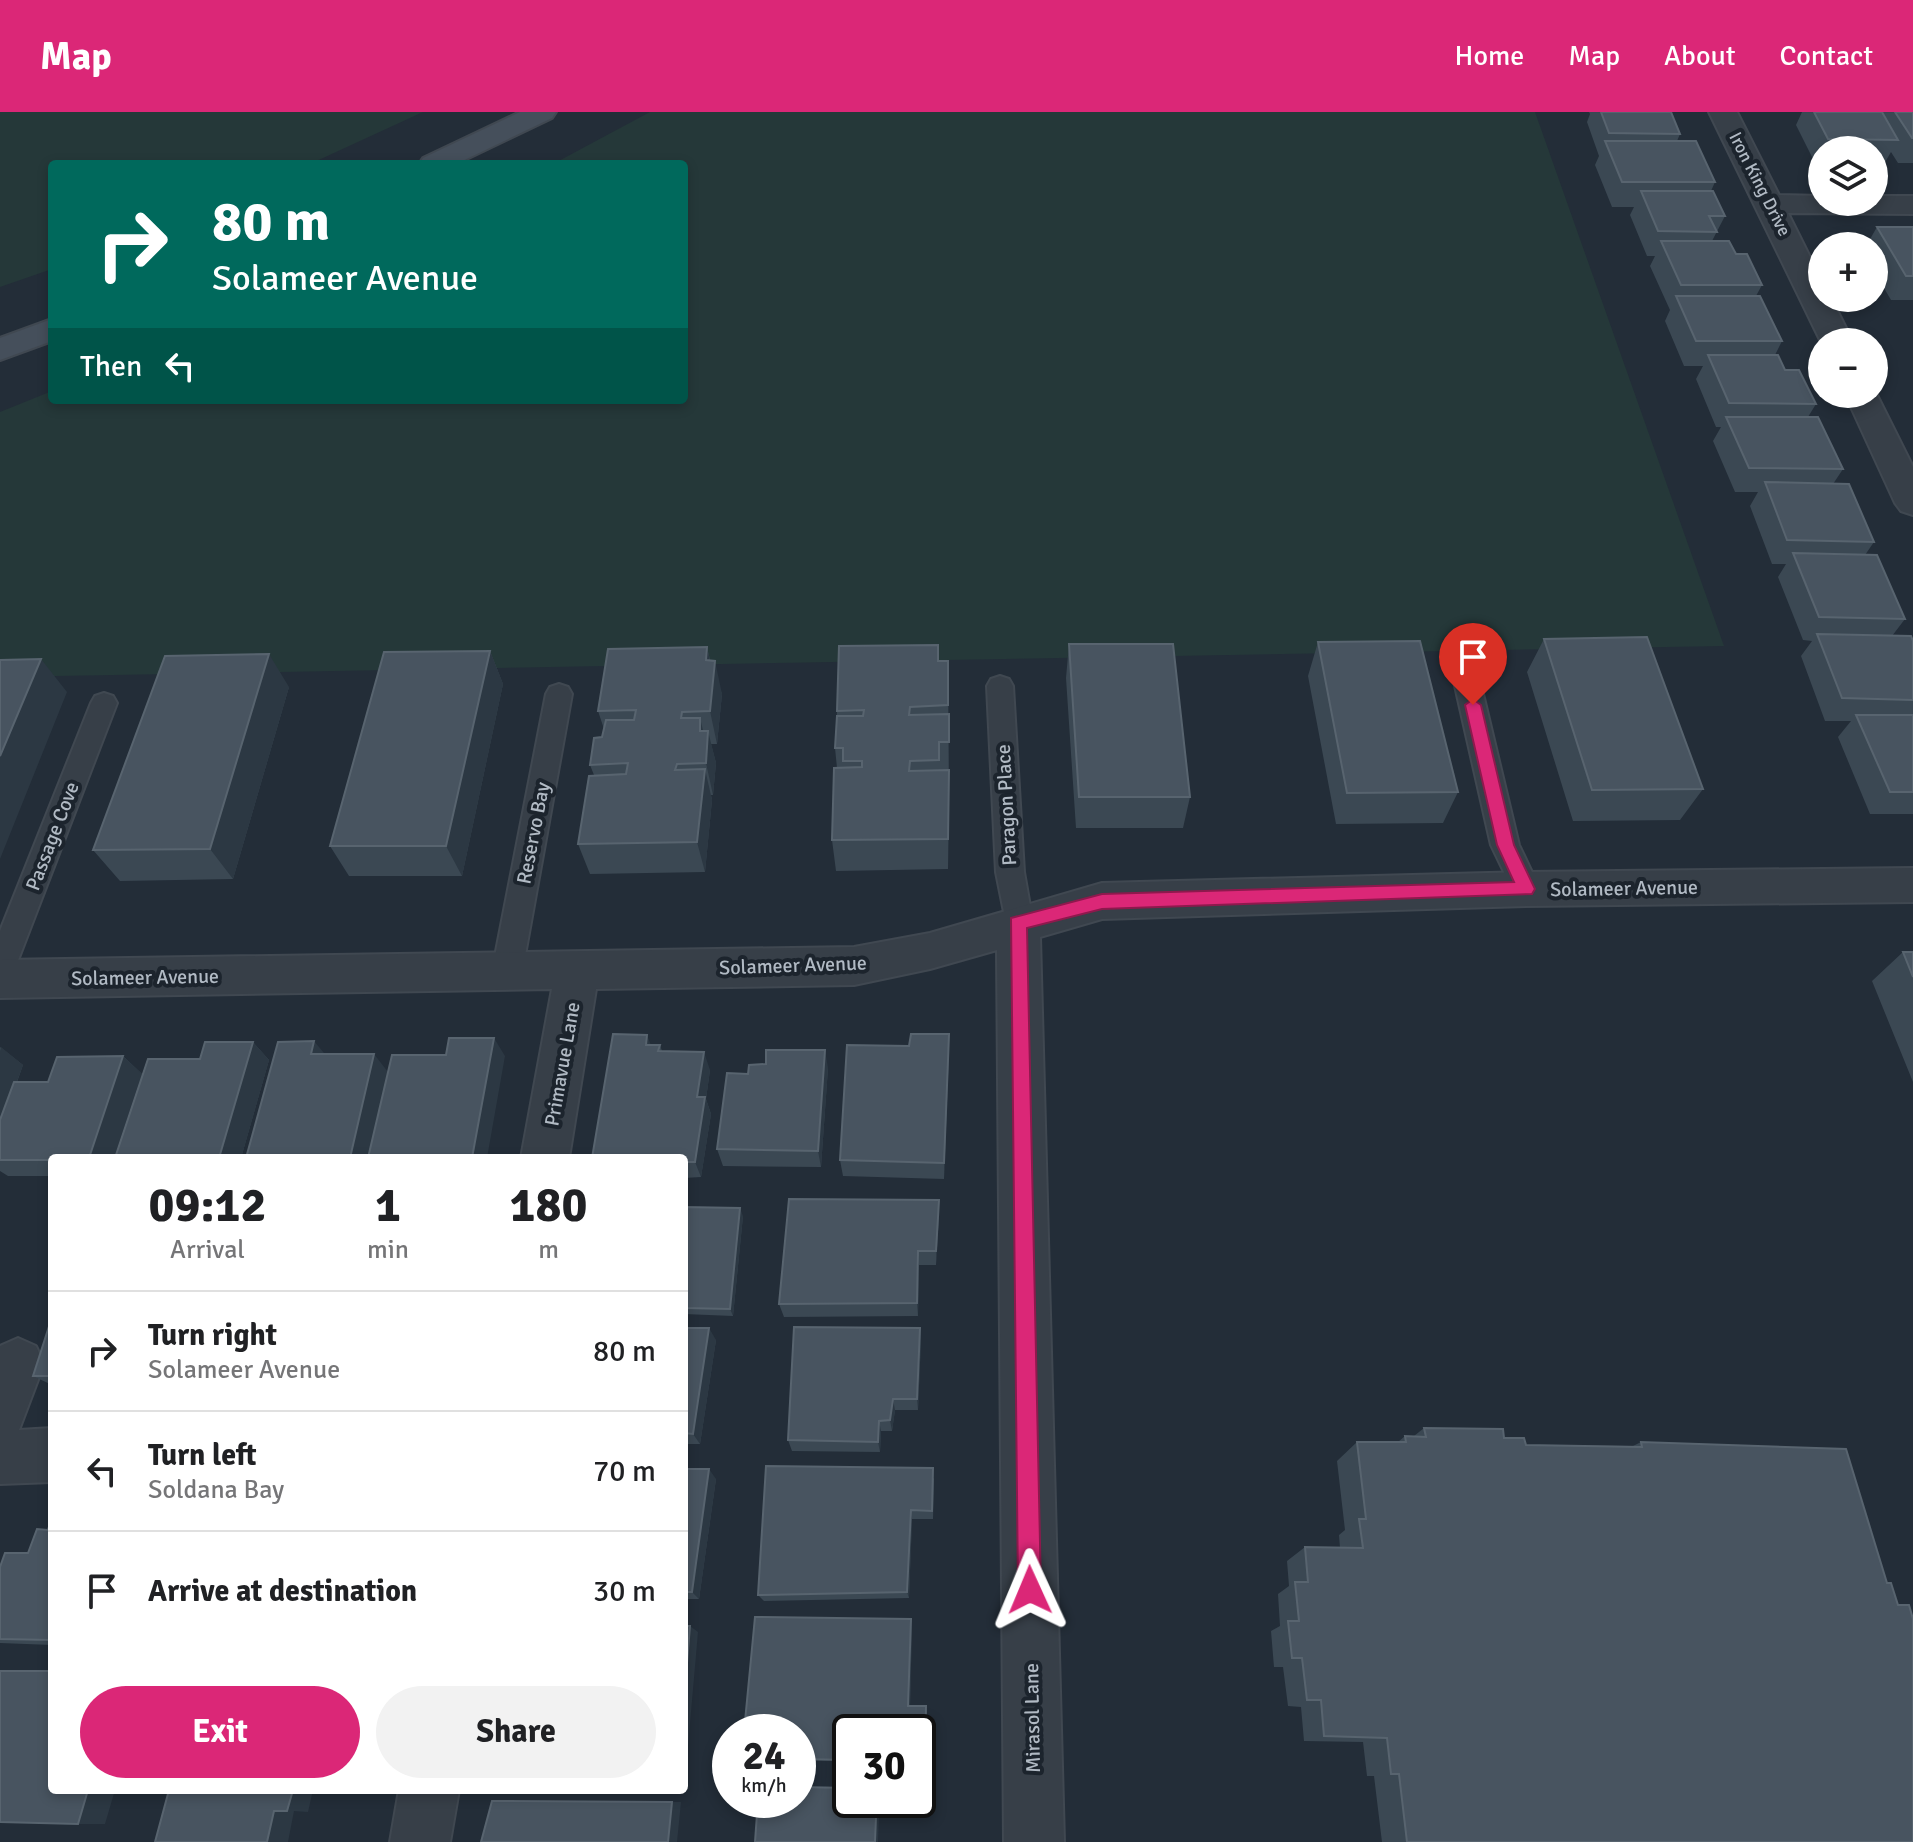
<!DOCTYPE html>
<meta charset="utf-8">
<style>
:root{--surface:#fff;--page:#f2f2f2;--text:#202124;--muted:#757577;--line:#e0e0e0;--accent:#db2777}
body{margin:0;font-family:Signika,sans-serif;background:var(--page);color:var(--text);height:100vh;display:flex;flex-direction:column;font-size:30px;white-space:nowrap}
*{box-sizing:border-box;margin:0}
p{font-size:26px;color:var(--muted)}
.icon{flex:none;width:44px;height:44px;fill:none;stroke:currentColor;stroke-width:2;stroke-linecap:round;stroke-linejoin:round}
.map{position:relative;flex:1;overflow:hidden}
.panel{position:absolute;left:48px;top:1042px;width:640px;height:640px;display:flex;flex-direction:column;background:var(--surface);border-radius:8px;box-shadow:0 4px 12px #0003}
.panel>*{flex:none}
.guide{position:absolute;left:48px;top:48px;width:640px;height:244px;border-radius:8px;box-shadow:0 4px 12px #0003;background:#00695c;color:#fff;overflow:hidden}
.fabs{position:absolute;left:1808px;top:24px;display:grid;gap:16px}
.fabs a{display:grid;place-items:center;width:80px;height:80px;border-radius:50%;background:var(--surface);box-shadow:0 4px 12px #0003;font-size:40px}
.speed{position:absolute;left:712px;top:1602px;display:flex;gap:16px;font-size:40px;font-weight:700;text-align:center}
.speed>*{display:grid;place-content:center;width:104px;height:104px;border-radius:50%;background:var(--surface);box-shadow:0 4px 12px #0003;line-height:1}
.speed small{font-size:20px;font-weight:400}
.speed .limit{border:4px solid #111;border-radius:12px;background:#fff;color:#111}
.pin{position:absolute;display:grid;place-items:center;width:68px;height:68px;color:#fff;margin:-82px -34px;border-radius:50% 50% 50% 0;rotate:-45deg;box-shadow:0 0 8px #0007}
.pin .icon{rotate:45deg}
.me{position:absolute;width:88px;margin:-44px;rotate:359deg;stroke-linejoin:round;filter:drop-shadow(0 0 6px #0008)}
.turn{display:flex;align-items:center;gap:28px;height:168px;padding:0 32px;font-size:36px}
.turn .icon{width:104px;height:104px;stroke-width:2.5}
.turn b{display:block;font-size:56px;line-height:68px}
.then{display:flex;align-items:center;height:76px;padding:0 32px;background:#0003;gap:16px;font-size:30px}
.eta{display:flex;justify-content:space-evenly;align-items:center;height:136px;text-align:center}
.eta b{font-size:48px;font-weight:700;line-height:56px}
.button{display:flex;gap:16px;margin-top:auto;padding:16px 32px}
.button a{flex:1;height:92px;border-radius:48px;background:var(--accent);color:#fff;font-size:32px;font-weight:700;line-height:92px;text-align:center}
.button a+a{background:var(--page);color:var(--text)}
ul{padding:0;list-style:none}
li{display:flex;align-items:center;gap:24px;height:120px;padding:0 32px;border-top:2px solid var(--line)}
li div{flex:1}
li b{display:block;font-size:30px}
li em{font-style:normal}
header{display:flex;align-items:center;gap:48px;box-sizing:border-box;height:112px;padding:0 40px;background:var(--accent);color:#fff}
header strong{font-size:38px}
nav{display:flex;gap:44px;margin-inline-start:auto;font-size:28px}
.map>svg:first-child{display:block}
.green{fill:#253839}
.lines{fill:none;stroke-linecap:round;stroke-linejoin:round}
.service-casing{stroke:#404851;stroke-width:4}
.minor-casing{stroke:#404851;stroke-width:4}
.secondary-casing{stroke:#404851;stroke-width:4}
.service{fill:#373f48;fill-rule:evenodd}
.minor{fill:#373f48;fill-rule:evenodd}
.secondary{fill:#454f5b;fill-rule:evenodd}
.wall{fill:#3b4853}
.shaded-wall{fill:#2c3843}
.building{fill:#485460;stroke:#58646f;stroke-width:2}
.route{fill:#db2777;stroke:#8e194d;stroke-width:2}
.labels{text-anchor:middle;stroke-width:8;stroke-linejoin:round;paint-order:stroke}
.far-street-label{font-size:18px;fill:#b1bac4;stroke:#1c242d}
.street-label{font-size:20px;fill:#b1bac4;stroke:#1c242d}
</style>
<header>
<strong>Map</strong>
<nav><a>Home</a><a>Map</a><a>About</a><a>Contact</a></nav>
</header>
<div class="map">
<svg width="1913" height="1730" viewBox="0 0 1913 1730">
<rect width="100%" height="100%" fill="#232d38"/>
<path class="green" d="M0,0h423l-113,52h-258v105l-52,18z
M650,0h885l189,534 -1724,31v-265l52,-21v9h632v-236h-131z"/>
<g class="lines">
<g class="service-casing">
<path id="service" d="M1466,555l9,3 4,7 40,168 21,44 -4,8 -10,4 -10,-4 -25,-52 -38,-168 4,-7z
M1000,564l9,3 4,7 11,186 9,51 -5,9 -10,3 -10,-3 -12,-60 -9,-186 4,-7z
M559,572l9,3 4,7 -50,278 -4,9 -11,4 -11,-4 -4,-9 54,-278 4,-7z
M104,581l9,3 4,7 -102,265 -4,9 -11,4v-50l91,-228 4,-7z"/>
</g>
<g class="minor-casing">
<path id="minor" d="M1709,0h28l42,83 43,1v6h52v-6h39v18l-125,-1 34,68v17h9l22,44h-32z
M1874,277l39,78v48l-12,-4 -6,-8 -50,-109h29z
M1913,756v34l-387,4 -424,13 -62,18 24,905h-60l-7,-892 -67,19 -76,16 -258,4 -27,169h-48l31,-169 -552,9v-38l854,-13 76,-14 172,-50 424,-11z
M18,1226l18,8 8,18 -25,66 33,-2v54l-52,2v-138z
M399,1678h60l-9,52h-60z"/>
</g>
<g class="secondary-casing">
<path id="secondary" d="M520,0h36l-4,6 -96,46h-37l4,-6z
M52,207v22l-52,19v-22z"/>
</g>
<use href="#service" class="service"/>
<use href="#minor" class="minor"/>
<use href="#secondary" class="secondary"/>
</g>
<path class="wall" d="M1589,0h82l9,22 -3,7 38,41 -4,9 14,25 -13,25 24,13 26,31 -6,11 26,45 -7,14 10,15 31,34 -8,13 35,52 -10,15 41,58 -9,13 40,64 -13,17 21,5v173h-43l-32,-77 13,-16h-26l-24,-65 11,-15 -9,-1 -25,-63 8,-13h-14l-22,-58 8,-14h-23l-22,-51 8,-14h-5l-20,-48 7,-13h-19l-19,-45 5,-11 -20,-44 5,-10h-8l-17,-41 4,-8h-22l-17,-42 4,-9 -12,-34 3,-8z
M1802,0h111v51h-15l-7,-11 -7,12h-10v-14h-52v13h-7l-19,-38z
M1877,115h36v73h-22l-17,-29v-25h-8z
M1544,527l159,150 -23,31 -107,1 -46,-149z
M1318,530l140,150 -15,31 -107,1 -28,-148z
M1069,532l121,153 -7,31h-107l-10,-150z
M707,535l3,13 12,34 -5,50h-6l5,19 -3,32h-2l1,5 -7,72 -115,2 -12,-30 16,-69 -4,-10 12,-28 2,-8 -6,-18z
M490,539l13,33 -41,192h-113l-19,-30z
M938,549h10l1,140 -1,68 -112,2 -4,-31 5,-72 -2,-20 2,-37z
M289,575l-56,192 -113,2 -27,-31z
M1903,840h10v130l-41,-101z
M205,930h48l16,18 -28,98h-189v18h-44l-8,-5v-124l23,18 -6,17h31l9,-25 66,-1 19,18 -26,82 32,-97h52z
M651,933h9l2,6 48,19 -4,29 5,15 -10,63 -17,1v-20z
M909,934l40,6 -5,127 -101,-3 -3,-16z
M828,956l-7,99 -98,-1 -6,-17z
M939,1088v15l-3,50h-17l-1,51 -134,1 -5,-13z
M684,1095l59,9 -10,100 -49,-2z
M52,1205v68l-19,-9z
M684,1216l32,12 -16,104h-16z
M920,1216l1,12 -3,70h-23l-3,21h-11l-1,21 -88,-1 -4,-11z
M1424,1316l80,10 22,7 107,1 8,-4 272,400h-531l-8,-66h-7l-4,-34 -59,-1 -3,-34 -13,-1 -5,-39h-9l-3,-36 9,-5 -2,-32 11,-8 -2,-25 18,-14 35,1 -1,-13 6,-5 -8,-69 20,-19h41l7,-6h9z
M684,1357l32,10 -17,120h-15z
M934,1366l-1,41h-21l-3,79 -145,3 -6,-6z
M52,1405v128l-52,-2v-76l28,-14 20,-23z
M911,1507l1,5 -2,82h16v57h-8v-31h-68v29l-52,-1v-28z"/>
<path class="shaded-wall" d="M707,535l6,30 2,-16 7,33 -5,50 -7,-33 -4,-51z
M490,539l13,33 -41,192 -16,-30z
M269,542l20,33 -56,192 -23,-30z
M41,547l26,33 -67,167v-103z
M700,606l7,28 1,-15 8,32 -3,32 -7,-32 -6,-32z
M705,657l7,31 -7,72 -8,-30z
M949,922v18l-5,127v-16z
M647,923l7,18 -8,-8z
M494,926l11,18 -18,102h-15z
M314,929l15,18 -18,-5z
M253,930l16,18 -28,98h-22z
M1,935l22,18 -23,62v-76z
M825,938l3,18 -7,99 -3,-16z
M704,940l6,18 -4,29 5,15 -10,63 -6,-15 2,-65z
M374,942l14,18 -19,86h-19z
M123,944l19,18 -27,84h-26z
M939,1088v15l-3,50v-14z
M740,1096l3,8 -10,100 -3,-7z
M918,1139l1,14 -1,51 -1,-13z
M709,1216l7,12 -16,104 -7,-10z
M920,1216l1,12 -3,70 -1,-11z
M893,1287l2,11 -3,21 -2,-11z
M879,1309l2,10 -1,21 -2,-10z
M709,1357l7,10 -17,120 -7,-7z
M911,1398l1,9 -3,79 -2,-6z
M911,1507l1,5 -2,85 -2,-3z
M690,1514l8,6 -12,137 -2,-1v-68z
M926,1594l1,3 -1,54 -1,-2z
M88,1678h27l-10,34h-27z
M293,1678h20l-5,22 -14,-1 -6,31h-21l7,-31z
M863,1688h3l-1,16h-2z
M672,1690h9l-4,40h-9z
M876,1705h3l-1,25h-3z"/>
<path class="building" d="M1601,0h70l9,22 -71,-1z
M1814,0h68l16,28 -70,-1z
M1895,0h18v26h-1z
M1605,29h91l19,41h-93z
M1641,79h72l12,25h-16l8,16 -59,-1z
M1877,115h36v49h-7z
M1661,129h68l7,13h11l15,31h-81z
M1676,184h84l22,45h-86z
M1708,243h70l7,15h14l17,34 -87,-1z
M1726,305h92l25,52 -94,-1z
M1765,370l84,2 25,58 -87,-2z
M1793,441l84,2 28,64 -86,-2z
M1817,522l94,2 2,5v59l-71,-2z
M1647,525l56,152 -111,1 -48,-151z
M1420,529l38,151 -111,1 -29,-151z
M1069,532h104l17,153h-111z
M938,533v16h10v44l-38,2 -1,8 40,-1v28h-10v18l-29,1 -1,10 40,-1 -1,69 -116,1 2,-72 28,-1v-6h-19v-13h-8l2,-32h26l1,-6 -27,1 2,-65z
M707,535l-1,13 9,1 -5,50 -28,1 -1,6h19v13h8l-2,32 -29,1 -2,6 30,-1 -8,73 -119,2 11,-68 37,-2 2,-11 -38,2 4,-27 8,-1 4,-17h28l2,-10 -38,1 10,-62z
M490,539l-44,195h-116l54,-194z
M269,542l-59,195 -117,1 72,-194z
M41,547l-41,97v-96z
M1856,603h57v77h-23z
M1903,840h10v25z
M613,922l34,1 -1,10h14l-2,6 46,1 -7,45h8l-10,65h-11v-4h-92z
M911,922h38l-5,129 -104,-3 7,-115 62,1z
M449,926h45l-22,120h-104l24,-103h54z
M314,929l-3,13h63l-24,104h-104l32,-116z
M205,930h48l-34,116h-104l33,-99h52z
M766,938h59l-7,101 -101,-2 10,-76 21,1 1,-9 17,-1z
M123,944l-34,102h-37v2h-52v-40l14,-38h34l9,-25z
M789,1087l150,1 -3,51h-18l-1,52 -138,1z
M684,1095l56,1 -10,101 -46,-1z
M52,1205v59h-19z
M794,1215l126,1 -3,71h-24l-3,21 -11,1 -1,21 -90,-2z
M684,1216h25l-16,106 -9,-1z
M1424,1316l79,1 1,9h20l2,7 116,2 -1,-5 205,7 41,134h4l7,22h11l4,14v223h-506l-8,-68h-8l-4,-36 -63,-2 -3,-36h-14l-5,-42h-10l-4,-37h11l-4,-39h13l-3,-35 58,1 -4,-29h7l-9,-77h49l-1,-6 21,1z
M766,1354l167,2 -1,43 -21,-1 -4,82 -149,3z
M684,1357h25l-17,123h-8z
M52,1405v123l-52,-1v-72l5,-14h23l9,-24 11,1z
M755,1505l156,2 -3,87h18l-1,55h-7v-29h-68v28l-52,-1v-27h-54z
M684,1514h6l-6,74z
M0,1559h52v119h36l-10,34 -78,-2z
M798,1675l52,1v12h13v16l13,1 -1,25h-120l3,-42h40z
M169,1678h124l-6,21h-13l-7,31h-112z
M492,1689l180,1 -4,40h-187z"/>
<path class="route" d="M1473,587l8,6 33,140 21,44 -3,5 -430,15 -75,19 14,662 -3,8 -8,3 -8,-3 -4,-8 -7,-672 91,-24 412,-12 -17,-37 -32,-140z"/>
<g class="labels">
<g class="far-street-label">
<text transform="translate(1760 72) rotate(63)" y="6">Iron King Drive</text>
</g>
<g class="street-label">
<text transform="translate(1006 693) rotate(-93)" y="7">Paragon Place</text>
<text transform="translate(533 721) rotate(-79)" y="7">Reservo Bay</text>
<text transform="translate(52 724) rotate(-69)" y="7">Passage Cove</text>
<text transform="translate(1624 776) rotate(-1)" y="7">Solameer Avenue</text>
<text transform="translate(793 853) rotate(-2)" y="7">Solameer Avenue</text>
<text transform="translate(145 865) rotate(-1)" y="7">Solameer Avenue</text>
<text transform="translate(562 952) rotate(-80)" y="7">Primavue Lane</text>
<text transform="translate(1032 1606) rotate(-91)" y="7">Mirasol Lane</text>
</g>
</g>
</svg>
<div class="fabs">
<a><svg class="icon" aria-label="layers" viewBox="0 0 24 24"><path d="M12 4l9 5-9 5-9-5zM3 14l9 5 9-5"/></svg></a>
<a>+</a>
<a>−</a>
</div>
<div class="speed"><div>24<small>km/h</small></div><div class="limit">30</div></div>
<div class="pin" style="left:1473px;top:593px;background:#d93025"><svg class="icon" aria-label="arrive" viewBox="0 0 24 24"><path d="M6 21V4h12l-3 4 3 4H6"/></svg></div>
<svg class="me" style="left:1030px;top:1478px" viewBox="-20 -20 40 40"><path d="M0-17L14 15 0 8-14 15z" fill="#db2777" stroke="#fff" stroke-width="4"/></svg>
<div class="guide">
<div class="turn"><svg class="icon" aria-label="right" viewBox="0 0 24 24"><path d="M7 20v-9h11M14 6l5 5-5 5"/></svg><div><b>80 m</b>Solameer Avenue</div></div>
<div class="then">Then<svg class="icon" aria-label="left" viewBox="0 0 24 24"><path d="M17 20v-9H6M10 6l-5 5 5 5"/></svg></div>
</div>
<section class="panel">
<div class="eta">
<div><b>09:12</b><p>Arrival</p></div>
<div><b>1</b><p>min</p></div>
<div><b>180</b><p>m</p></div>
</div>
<ul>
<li><svg class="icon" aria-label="right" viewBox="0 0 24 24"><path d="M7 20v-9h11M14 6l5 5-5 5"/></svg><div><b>Turn right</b><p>Solameer Avenue</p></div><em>80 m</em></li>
<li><svg class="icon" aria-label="left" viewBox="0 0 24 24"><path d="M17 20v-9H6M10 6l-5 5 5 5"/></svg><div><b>Turn left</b><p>Soldana Bay</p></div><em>70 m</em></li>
<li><svg class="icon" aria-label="arrive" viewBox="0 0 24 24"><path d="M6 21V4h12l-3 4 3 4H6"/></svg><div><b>Arrive at destination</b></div><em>30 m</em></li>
</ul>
<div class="button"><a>Exit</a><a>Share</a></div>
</section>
</div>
